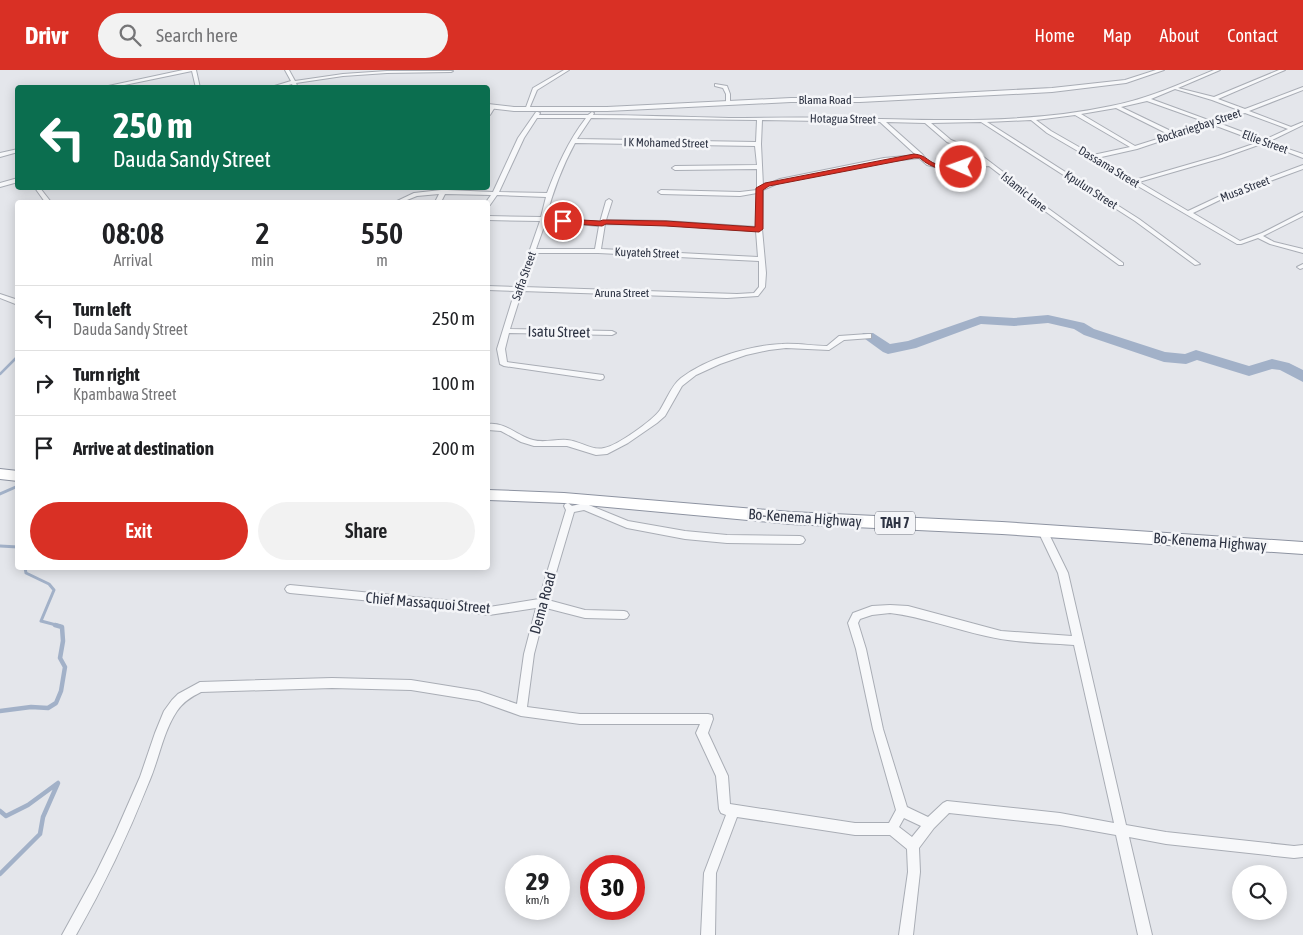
<!DOCTYPE html>
<style>
:root{--surface:#fff;--page:#f2f2f2;--text:#202124;--muted:#757577;--line:#e0e0e0;--accent:#d93025}
body{margin:0;font-family:"Asap Condensed",sans-serif;background:var(--page);color:var(--text);height:100vh;display:flex;flex-direction:column;font-size:19px;white-space:nowrap}
*{box-sizing:border-box;margin:0}
p{font-size:16px;color:var(--muted)}
.icon{flex:none;width:28px;height:28px;fill:none;stroke:currentColor;stroke-width:2;stroke-linecap:round;stroke-linejoin:round}
.map{position:relative;flex:1;overflow:hidden}
.sheet{position:absolute;left:15px;top:130px;width:475px;height:370px;display:flex;flex-direction:column;background:var(--surface);border-radius:5px;box-shadow:0 2px 12px #0003}
.sheet>*{flex:none}
.banner{position:absolute;left:15px;top:15px;width:475px;height:105px;border-radius:5px;box-shadow:0 2px 12px #0003;background:#0b6e4f;color:#fff;overflow:hidden}
.fabs{position:absolute;left:1232px;top:795px;display:grid;gap:10px}
.fabs a{display:grid;place-items:center;width:55px;height:55px;border-radius:50%;background:var(--surface);box-shadow:0 2px 12px #0003;font-size:25px}
.speed{position:absolute;left:505px;top:785px;display:flex;gap:10px;font-size:25px;font-weight:700;text-align:center}
.speed>*{display:grid;place-content:center;width:65px;height:65px;border-radius:50%;background:var(--surface);box-shadow:0 2px 12px #0003;line-height:1}
.speed small{font-size:12px;font-weight:400}
.speed .limit{border:8px solid #d22;background:#fff;color:#111}
.pin{position:absolute;display:grid;place-items:center;width:42px;height:42px;color:#fff;margin:-21px;border:2px solid #fff;border-radius:50%;box-shadow:0 1px 5px #0007}
.me{position:absolute;width:55px;margin:-28px;rotate:272deg;stroke-linejoin:round;filter:drop-shadow(0 0 4px #0008)}
.turn{display:flex;align-items:center;gap:18px;height:105px;padding:0 15px;font-size:22px}
.turn .icon{width:65px;height:65px;stroke-width:2.5}
.turn b{display:block;font-size:35px;line-height:42px}
.eta{display:flex;justify-content:space-evenly;align-items:center;height:85px;text-align:center}
.eta b{font-size:30px;font-weight:600;line-height:35px}
.button{display:flex;gap:10px;margin-top:auto;padding:10px 15px}
.button a{flex:1;height:58px;border-radius:30px;background:var(--accent);color:#fff;font-size:20px;font-weight:600;line-height:58px;text-align:center}
.button a+a{background:var(--page);color:var(--text)}
ul{padding:0;list-style:none}
li{display:flex;align-items:center;gap:15px;height:65px;padding:0 15px;border-top:1px solid var(--line)}
li div{flex:1}
li b{display:block;font-size:19px}
li em{font-style:normal}
header{display:flex;align-items:center;gap:30px;box-sizing:border-box;height:70px;padding:0 25px;background:var(--accent);color:#fff}
header strong{font-size:24px}
nav{display:flex;gap:28px;margin-inline-start:auto;font-size:18px}
.search{width:350px;height:45px;background:var(--page);display:flex;align-items:center;gap:12px;box-sizing:border-box;padding:0 18px;border-radius:28px;color:var(--muted);font-size:19px}
.map>svg:first-child{display:block}
.lines{fill:none;stroke-linecap:round;stroke-linejoin:round}
.stream-far2{stroke:#a2b1c8;stroke-width:2.5}
.stream-far1{stroke:#a2b1c8;stroke-width:3}
.stream{stroke:#a2b1c8;stroke-width:4.5}
.river{fill:#a2b1c8;fill-rule:evenodd}
.minor-casing{stroke:#a9adb5;stroke-width:2}
.tertiary-casing{stroke:#a9adb5;stroke-width:2}
.trunk-casing{stroke:#8d93a1;stroke-width:2}
.minor{fill:#f7f8fa;fill-rule:evenodd}
.tertiary{fill:#f7f8fa;fill-rule:evenodd}
.trunk{fill:#fff;fill-rule:evenodd}
.route{fill:#d93025;stroke:#8d1f18}
.labels{text-anchor:middle;stroke-width:5;stroke-linejoin:round;paint-order:stroke}
.far-street-label{font-size:12px;fill:#2d3343;stroke:#f4f5f8}
.shield{fill:#f4f5f8;stroke:#696d79;stroke-width:1}
.shield-label{font-size:14px;font-weight:bold;fill:#2d3343}
.street-label{font-size:15px;fill:#2d3343;stroke:#f4f5f8}
</style>
<header>
<strong>Drivr</strong>
<div class="search"><svg class="icon" aria-label="search" viewBox="0 0 24 24"><circle cx="10" cy="10" r="6"/><path d="M15 15l6 6"/></svg>Search here</div>
<nav><a>Home</a><a>Map</a><a>About</a><a>Contact</a></nav>
</header>
<div class="map">
<svg width="1303" height="865" viewBox="0 0 1303 865">
<rect width="100%" height="100%" fill="#e4e6eb"/>
<g class="lines">
<path class="stream-far2" d="M0,304l18,-18"/>
<path class="stream-far1" d="M0,424l18,-8
M0,476l18,1
M25,498l1,5 23,11 5,6 -13,31 19,5"/>
<path class="stream" d="M0,641l31,-4 17,1 8,-5 5,-12 4,-24 -5,-9 3,-17 -1,-14 -7,-2
M0,741l6,5 22,-11 30,-22 -15,34 -3,17 -40,40"/>
<path class="river" d="M1048,245l36,8 10,6 71,23 20,2 11,-4 53,16 23,-7 17,4 14,7v12l-23,-12 -8,-1 -23,7 -52,-16 -11,4 -22,-2 -80,-27 -10,-6 -26,-6 -34,3 -33,-2 -65,24 -28,6 -5,-2 -22,-16 2,-3h10l17,11 18,-3 72,-25 34,2z"/>
<g class="minor-casing">
<path id="minor" d="M183,0h13l4,18h-4l-4,-17 -82,17h-11z
M285,0h4l6,11 48,-7 44,-3h66l-2,1 -64,1 -44,3 -47,7 2,5h-4l-2,-4 -14,4h-10l23,-7z
M564,0h5l-32,20 -8,19 -4,1 8,-22z
M1214,0h6l-42,18 36,9 65,-27h6l-67,29 27,10 58,-22v3l-54,21 42,16 12,-5v3l-35,17 35,12v4l-39,-15 -42,15 -83,24 49,29 32,-15 83,-31v4l-79,29 -31,15 47,28 22,-8 41,-21v4l-40,20 11,6 29,7v4l-33,-9 -12,-6 -17,6h-4l-190,-111 -16,-13 -44,2 152,97 61,45 -5,1 -60,-44 -154,-99 -50,1 20,17 22,9 55,42 14,13 81,59v2h-4l-81,-59 -14,-13 -35,-27 -41,4 -21,-5 -8,-7 -35,4 -103,20 -18,8 -1,39 4,44 -1,14 -7,9 -31,2 -205,-7 -12,38 102,2 4,2 -4,2 -103,-2 -4,16 2,13 96,13 1,2 -1,2 -3,1 -96,-14 -4,-2 -3,-15 18,-58 -27,-1v-4l29,1 23,-66 -52,-1v-4l53,1 5,-20 -49,-2 -7,10 -2,1v-4h-2l5,-7 -46,-1 -4,8h-6l4,-8 -22,2 -15,6h-7l19,-9 27,-3 2,-2h4v2l46,2 25,-54 18,-26h2l2,1 -1,2h49l4,-3 2,1 -1,2c45,0 91,2 136,3 37,0 74,-1 110,0 91,2 183,7 272,-12 36,-7 69,-22 103,-36zM1175,19l37,11 29,11 -30,10 -60,-22zM1147,31l59,21 -31,11 -54,-26zM1116,38l54,27 -35,11 -54,-32zM1245,43l43,16 -24,11 -48,-18zM1075,45l55,32 -37,8 -42,-24 -15,-11zM537,48h49c-18,23 -29,49 -39,75l-48,-1 25,-54zM591,48l166,2 -1,22 -179,-3zM762,50l118,2 36,33 -32,3 -104,21 -17,7 -2,-42zM886,52l39,1 22,19 22,9 16,13c-15,1 -42,6 -55,-2 -4,-2 -6,-6 -8,-8zM1211,54l48,18 -41,14 -83,24 -38,-22 40,-9zM575,73l180,3 2,19 -82,1 -3,2 3,2 82,-1v21l-17,2 -79,-2 -3,2 3,2 79,2 17,-3 -1,34 -90,-6 -60,-1 6,-19 -3,-2 -3,2 -6,21 -54,-4c7,-27 16,-51 29,-75zM546,151l53,5 -4,23h-59zM605,154l61,1 90,6 2,26 -157,-8zM535,183h63l161,8v26l-5,6 -17,1 -214,-7z
M715,14l12,2 3,8v10l-4,-1v-9l-3,-6 -8,-2z
M491,36l4,1 -5,8h-2v-4z
M18,79v3l-18,5v-4z
M35,118h5l11,14h-6z
M1303,194v4l-3,1 -3,-2z
M0,224l18,6v5l-18,-7z
M868,264h3v4l-27,2 -15,10 -43,-2 -17,2 -23,5 -26,9 -24,11 -14,11 -17,30 -8,7 -29,20 -21,11 -11,1 -29,-9h-33l-13,-4 -20,-11 -13,-1v-6c18,-2 29,12 45,16 11,3 23,-1 34,0 13,1 25,11 37,8 13,-2 49,-28 56,-38 7,-11 11,-24 21,-32 25,-19 69,-33 101,-34 15,-1 30,2 45,2l12,-10z
M568,433l4,3 12,-3 44,18 57,10 42,4 73,1 3,1 2,3 -2,3 -3,1 -73,-1 -42,-4 -58,-11 -43,-18 -10,2 -26,88 37,10 39,1 3,1 2,3 -2,3 -3,1 -39,-1 -39,-10 -12,46 -7,53 53,7h128l4,1 1,4 -5,14 20,43 2,28 125,19h34l7,-13 -23,-81 -17,-80 -8,-26 5,-10 19,-7 18,-1 18,1 93,25 71,5 -14,-63 -20,-42 2,-3h6l22,45 58,252 40,7 128,14 9,-1v12l-9,1 -128,-14 -37,-7 23,98h-14l-22,-100 -56,-10 -111,-12 -15,15 -15,20 1,24 -7,63h-14l9,-63 -1,-23 -17,-14h-35l-118,-18 -21,56 -1,62h-14l3,-62 22,-58 -5,-2 -2,-4 -3,-33 -20,-43 4,-9h-120l-59,-8 -42,-15 -68,-11 -79,-2 -131,4c-10,5 -18,10 -24,19 -14,21 -18,48 -28,71 -21,53 -45,104 -73,153h-14l34,-62 19,-39 25,-57 15,-44 9,-22 8,-11 6,-6 22,-12 132,-4 79,2 68,11 38,13 7,-50 12,-46 -47,7 -45,-7 -154,-15 -3,-1 -2,-3 2,-3 3,-1 154,15 45,7 50,-8 27,-89 -2,-4 1,-2zM890,543c33,4 64,16 96,23 29,7 59,7 88,9l40,178 -54,-10 -113,-12 -4,2 -15,14 -21,-10 -24,-78 -17,-80 -8,-26 2,-4 12,-4zM904,748l17,8 -9,11 -13,-10z"/>
</g>
<g class="tertiary-casing">
<path id="tertiary" d="M1156,0h8l-38,13 -74,9 -192,10h-69l-184,9h-93l-26,-3v-4l26,3h93l184,-9h69l192,-10 73,-8z
M18,108v4l-18,5v-4z"/>
</g>
<g class="trunk-casing">
<path id="trunk" d="M0,399l18,2v10l-18,-2z
M488,420l76,3 227,19 211,10 301,20v12l-301,-20 -211,-10 -227,-21 -76,-3z"/>
</g>
<use href="#minor" class="minor"/>
<use href="#tertiary" class="tertiary"/>
<use href="#trunk" class="trunk"/>
</g>
<path class="route" d="M914,84c13,1 14,9 26,11 8,1 18,-3 25,2 -13,8 -35,1 -45,-9h-6l-145,28 -6,4v39l-4,3 -93,-6 -60,-2 -4,2 -39,-3 -4,-2 4,-2 37,2 3,-1 63,1 89,6 1,-39 9,-5z"/>
<g class="labels">
<g class="far-street-label">
<text x="825" y="34">Blama Road</text>
<text transform="translate(843 49) rotate(1)" y="4">Hotagua Street</text>
<text transform="translate(1199 56) rotate(-18)" y="4">Bockariegbay Street</text>
<text transform="translate(1265 72) rotate(20)" y="4">Ellie Street</text>
<text transform="translate(666 73) rotate(1)" y="4">I K Mohamed Street</text>
<text transform="translate(1109 97) rotate(31)" y="4">Dassama Street</text>
<text transform="translate(1245 119) rotate(-21)" y="4">Musa Street</text>
<text transform="translate(1091 120) rotate(33)" y="4">Kpulun Street</text>
<text transform="translate(1024 122) rotate(39)" y="4">Islamic Lane</text>
<text transform="translate(647 183) rotate(2)" y="4">Kuyateh Street</text>
<text transform="translate(524 206) rotate(-71)" y="4">Saffa Street</text>
<text x="622" y="227">Aruna Street</text>
</g>
<rect class="shield" x="875" y="441.5" width="40" height="23" rx="4"/>
<g class="shield-label">
<text x="895" y="458">TAH 7</text>
</g>
<g class="street-label">
<text transform="translate(559 262) rotate(1)" y="5">Isatu Street</text>
<text transform="translate(805 448) rotate(4)" y="5">Bo-Kenema Highway</text>
<text transform="translate(1210 472) rotate(4)" y="5">Bo-Kenema Highway</text>
<text transform="translate(428 533) rotate(5)" y="5">Chief Massaquoi Street</text>
<text transform="translate(543 533) rotate(-75)" y="5">Dema Road</text>
</g>
</g>
</svg>
<div class="fabs">
<a><svg class="icon" aria-label="search" viewBox="0 0 24 24"><circle cx="10" cy="10" r="6"/><path d="M15 15l6 6"/></svg></a>
</div>
<div class="speed"><div>29<small>km/h</small></div><div class="limit">30</div></div>
<div class="pin" style="left:563px;top:151px;background:#d93025"><svg class="icon" aria-label="arrive" viewBox="0 0 24 24"><path d="M6 21V4h12l-3 4 3 4H6"/></svg></div>
<svg class="me" style="left:961px;top:97px" viewBox="-20 -20 40 40"><circle r="17" fill="#d93025" stroke="#fff" stroke-width="3"/><path d="M0-11L8 9 0 5-8 9z" fill="#fff"/></svg>
<div class="banner">
<div class="turn"><svg class="icon" aria-label="left" viewBox="0 0 24 24"><path d="M17 20v-9H6M10 6l-5 5 5 5"/></svg><div><b>250 m</b>Dauda Sandy Street</div></div>
</div>
<section class="sheet">
<div class="eta">
<div><b>08:08</b><p>Arrival</p></div>
<div><b>2</b><p>min</p></div>
<div><b>550</b><p>m</p></div>
</div>
<ul>
<li><svg class="icon" aria-label="left" viewBox="0 0 24 24"><path d="M17 20v-9H6M10 6l-5 5 5 5"/></svg><div><b>Turn left</b><p>Dauda Sandy Street</p></div><em>250 m</em></li>
<li><svg class="icon" aria-label="right" viewBox="0 0 24 24"><path d="M7 20v-9h11M14 6l5 5-5 5"/></svg><div><b>Turn right</b><p>Kpambawa Street</p></div><em>100 m</em></li>
<li><svg class="icon" aria-label="arrive" viewBox="0 0 24 24"><path d="M6 21V4h12l-3 4 3 4H6"/></svg><div><b>Arrive at destination</b></div><em>200 m</em></li>
</ul>
<div class="button"><a>Exit</a><a>Share</a></div>
</section>
</div>
